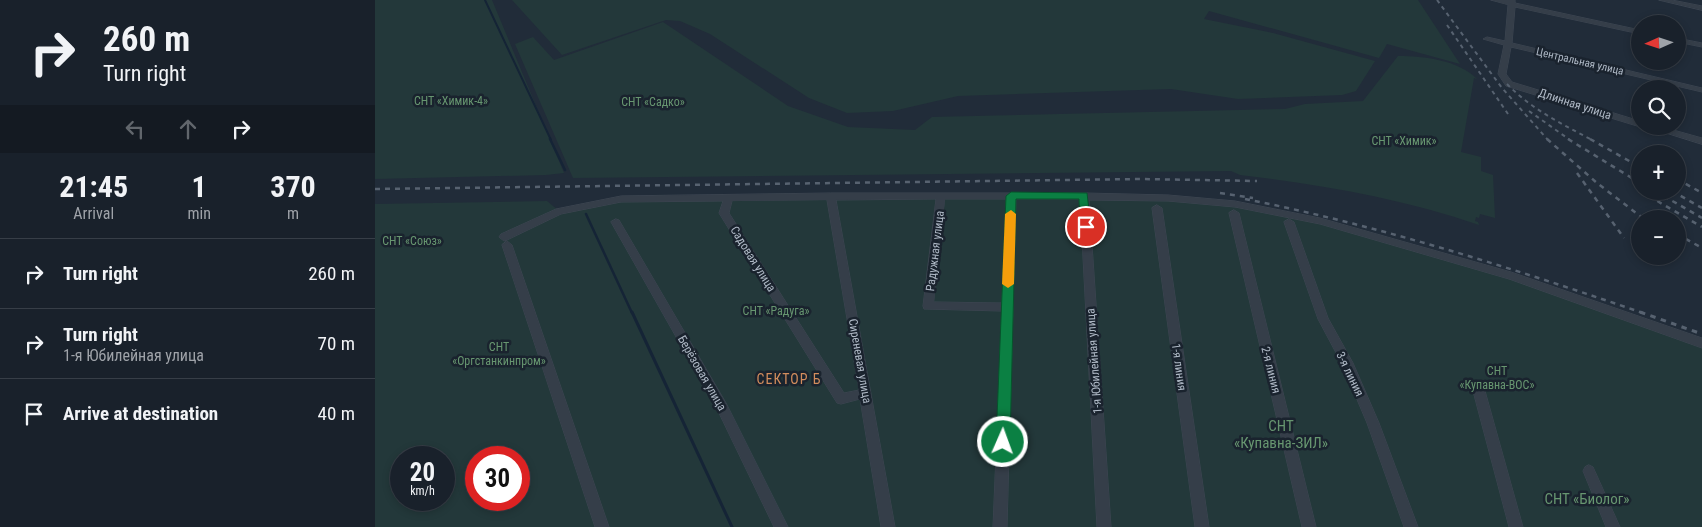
<!DOCTYPE html>
<meta charset="utf-8">
<style>
:root{--surface:#19212b;--page:#262e37;--text:#f1f3f6;--muted:#9fa3a9;--line:#373e47}
body{margin:0;font-family:"Roboto Condensed",sans-serif;background:var(--page);color:var(--text);height:100vh;display:flex;flex-direction:column;font-size:19px;white-space:nowrap}
*{box-sizing:border-box;margin:0}
p{font-size:16px;color:var(--muted)}
.icon{flex:none;width:28px;height:28px;fill:none;stroke:currentColor;stroke-width:2;stroke-linecap:round;stroke-linejoin:round}
.map{position:relative;flex:1;overflow:hidden}
.details{display:flex;flex-direction:column;background:var(--surface);width:375px}
.details>*{flex:none}
.top-card{background:#19212b;color:var(--text);overflow:hidden}
.needle{width:32px;rotate:267deg}
.controls{position:absolute;left:1256px;top:15px;display:grid;gap:10px}
.controls a{display:grid;place-items:center;width:55px;height:55px;border-radius:50%;background:var(--surface);box-shadow:0 2px 8px #0003,0 0 0 1px var(--line);font-size:25px}
.speed{position:absolute;left:15px;top:446px;display:flex;gap:10px;font-size:25px;font-weight:700;text-align:center}
.speed>*{display:grid;place-content:center;width:65px;height:65px;border-radius:50%;background:var(--surface);box-shadow:0 2px 8px #0003,0 0 0 1px var(--line);line-height:1}
.speed small{font-size:12px;font-weight:400}
.speed .limit{border:8px solid #d22;background:#fff;color:#111}
.pin{position:absolute;display:grid;place-items:center;width:42px;height:42px;color:#fff;margin:-21px;border:2px solid #fff;border-radius:50%;box-shadow:0 1px 5px #0007}
.me{position:absolute;width:55px;margin:-28px;rotate:2deg;stroke-linejoin:round;filter:drop-shadow(0 0 4px #0008)}
.turn{display:flex;align-items:center;gap:18px;height:105px;padding:0 20px;font-size:22px}
.turn .icon{width:65px;height:65px;stroke-width:2.5}
.turn b{display:block;font-size:35px;line-height:42px}
.lanes{display:flex;align-items:center;height:48px;padding:0 20px;background:#0003;justify-content:center;gap:25px;direction:ltr}
.lanes .off{opacity:.35}
.eta{display:flex;justify-content:space-evenly;align-items:center;height:85px;text-align:center}
.eta b{font-size:30px;font-weight:700;line-height:35px}
ul{padding:0;list-style:none}
li{display:flex;align-items:center;gap:15px;height:70px;padding:0 20px;border-top:1px solid var(--line)}
li div{flex:1}
li b{display:block;font-size:19px}
li em{font-style:normal}
main{display:flex;flex:1;min-height:0}
.map>svg:first-child{display:block}
.green{fill:#23383a;fill-rule:evenodd}
.lines{fill:none;stroke-linecap:round;stroke-linejoin:round}
.stream-far2{stroke:#152436;stroke-width:2}
.stream-far1{stroke:#152436;stroke-width:2.5}
.stream{stroke:#152436;stroke-width:3}
.minor-casing{stroke:#3e4753;stroke-width:1}
.minor{fill:#353e49;fill-rule:evenodd}
.rail-far2{stroke:#576270;stroke-width:2;stroke-dasharray:4 4;stroke-linecap:butt}
.rail-far1{stroke:#576270;stroke-width:2.5;stroke-dasharray:5 5;stroke-linecap:butt}
.rail{stroke:#576270;stroke-width:3;stroke-dasharray:5.5 5.5;stroke-linecap:butt}
.route{fill:#0b8043;stroke:#07532c}
.slow{fill:#f59e0b}
.labels{text-anchor:middle;stroke-width:5;stroke-linejoin:round;paint-order:stroke}
.far-street-label{font-size:11px;fill:#afb9c6;stroke:#1a232e}
.park-label{font-size:12px;fill:#679670;stroke:#1a232e}
.street-label{font-size:12px;fill:#afb9c6;stroke:#1a232e}
.neighbourhood-label{font-size:14px;letter-spacing:1px;fill:#d38d5d;stroke:#1a232e}
.near-park-label{font-size:15px;fill:#679670;stroke:#1a232e}
</style>
<main>
<section class="details">
<div class="top-card">
<div class="turn"><svg class="icon" aria-label="right" viewBox="0 0 24 24"><path d="M7 20v-9h11M14 6l5 5-5 5"/></svg><div><b>260 m</b>Turn right</div></div>
<div class="lanes"><svg class="icon off" aria-label="left" viewBox="0 0 24 24"><path d="M17 20v-9H6M10 6l-5 5 5 5"/></svg><svg class="icon off" aria-label="ahead" viewBox="0 0 24 24"><path d="M12 20V5M6 11l6-6 6 6"/></svg><svg class="icon" aria-label="right" viewBox="0 0 24 24"><path d="M7 20v-9h11M14 6l5 5-5 5"/></svg></div>
</div>
<div class="eta">
<div><b>21:45</b><p>Arrival</p></div>
<div><b>1</b><p>min</p></div>
<div><b>370</b><p>m</p></div>
</div>
<ul>
<li><svg class="icon" aria-label="right" viewBox="0 0 24 24"><path d="M7 20v-9h11M14 6l5 5-5 5"/></svg><div><b>Turn right</b></div><em>260 m</em></li>
<li><svg class="icon" aria-label="right" viewBox="0 0 24 24"><path d="M7 20v-9h11M14 6l5 5-5 5"/></svg><div><b>Turn right</b><p>1-я Юбилейная улица</p></div><em>70 m</em></li>
<li><svg class="icon" aria-label="arrive" viewBox="0 0 24 24"><path d="M6 21V4h12l-3 4 3 4H6"/></svg><div><b>Arrive at destination</b></div><em>40 m</em></li>
</ul>
</section>
<div class="map">
<svg width="1327" height="527" viewBox="0 0 1327 527">
<rect width="100%" height="100%" fill="#212c39"/>
<path class="green" d="M0,0h117l72,173 -18,2 -171,4z
M137,0h906l42,64 -73,-20 -8,14 -170,-47 -5,8 69,14 102,28 -19,30 -14,4 -104,4 -67,-10 -213,7 -65,15 -46,2 -38,-15 -99,-64 -30,-13 -14,-1 -104,35z
M288,22l125,84 60,21 67,3 17,-13 353,-8 20,-5 58,-3 35,-45c26,0 60,4 79,23l-3,-1 -13,74 20,5v14l12,4 2,43 -15,-4 -1,4 -3,-1 -1,4 3,1 1,3c-79,-27 -157,-40 -239,-50l-9,-4 -658,7 -58,-134 18,-7 21,23z
M793,198l118,15 225,63 191,67v184h-1327v-323l172,-3 12,10 62,-12zM26,458h43v42h-43zM101,458h43v42h-43z"/>
<g class="lines">
<path class="stream-far2" d="M110,0l66,140"/>
<path class="stream-far1" d="M175,139l15,31
M211,214l46,99"/>
<path class="stream" d="M257,312l100,215"/>
<g class="minor-casing">
<path id="minor" d="M1116,0h24v3l125,27v4l-125,-27 -3,36 190,45v4l-191,-45 -5,27 6,8 128,39v5h1h-4l-131,-40 -8,-12 6,-29 -21,-6 4,-2 18,4 3,-36z
M1284,0h13l30,6v4z
M1302,38l25,5v4l-25,-5z
M1269,126h15l43,12v6z
M456,193h253l84,2 67,6 85,17 191,54 191,66v10l-193,-69 -189,-55 -85,-17 -67,-6 -79,-1 22,327h-14l-17,-328h-64l-9,328h-14l9,-216 -78,-2 -1,-3 13,-107 -100,1 59,327h-14l-21,-128 -19,5 -4,-1 -118,-190 4,-12 -102,1 -60,12 -54,26 -3,1 -5,-4 2,-3 55,-25 65,-13zM570,199h61l-4,104 -68,-1zM452,200l32,190 -15,3 -115,-180 3,-12z
M782,205l5,3 47,319h-14l-43,-319z
M859,210l5,3 77,314h-14l-73,-314z
M241,219l3,1 107,183 62,124h-14l-56,-116 -107,-189z
M914,219l5,3 34,96 25,45 26,60 39,104h-14l-37,-104 -25,-59 -24,-45 -34,-97z
M132,241l5,4 97,282h-14l-93,-282z
M1104,386l4,1 2,4 38,136h-14l-36,-136 2,-4z
M1214,465l4,2 27,60h-14l-23,-56 2,-4z"/>
</g>
<use href="#minor" class="minor"/>
<path class="rail-far2" d="M1062,0l65,88 46,52
M1072,25l61,89
M1132,84c24,25 55,40 85,56
M1154,111l41,29"/>
<path class="rail-far1" d="M1172,139l50,44 47,36
M1193,139l72,44
M1215,139l50,28
M1202,173l47,65
M1302,179l25,14
M0,189l766,-10 116,2
M1265,191l62,36
M1280,191l47,27
M1297,191l30,17
M845,193l33,5
M870,199c136,27 267,69 398,114
M1302,234l25,14"/>
<path class="rail" d="M1265,312l62,22"/>
</g>
<path class="route" d="M636,192l76,1 4,34 -5,4 -6,-4 -1,-28h-63l-6,243 -2,5 -5,2 -5,-2 -2,-5 10,-246z"/>
<path class="slow" d="M636,210l5,4 -2,70 -6,4 -6,-4 3,-70z"/>
<g class="labels">
<g class="far-street-label">
<text transform="translate(1205 61) rotate(13)" y="4">Центральная улица</text>
</g>
<g class="park-label">
<text x="76" y="105">СНТ «Химик-4»</text>
<text x="278" y="106">СНТ «Садко»</text>
<text x="1029" y="145">СНТ «Химик»</text>
<text x="37" y="245">СНТ «Союз»</text>
<text x="401" y="315">СНТ «Радуга»</text>
<text x="124" y="351">СНТ<tspan x="124" dy="14">«Оргстанкинпром»</tspan></text>
<text x="1122" y="375">СНТ<tspan x="1122" dy="14">«Купавна-ВОС»</tspan></text>
</g>
<g class="street-label">
<text transform="translate(1200 104) rotate(18)" y="4">Длинная улица</text>
<text transform="translate(560 251) rotate(-83)" y="4">Радужная улица</text>
<text transform="translate(378 259) rotate(58)" y="4">Садовая улица</text>
<text transform="translate(485 361) rotate(80)" y="4">Сиреневая улица</text>
<text transform="translate(719 361) rotate(-94)" y="4">1-я Юбилейная улица</text>
<text transform="translate(804 367) rotate(82)" y="4">1-я линия</text>
<text transform="translate(896 370) rotate(76)" y="4">2-я линия</text>
<text transform="translate(327 373) rotate(60)" y="4">Берёзовая улица</text>
<text transform="translate(975 374) rotate(64)" y="4">3-я линия</text>
</g>
<g class="neighbourhood-label">
<text x="414" y="384">СЕКТОР Б</text>
</g>
<g class="near-park-label">
<text x="906" y="431">СНТ<tspan x="906" dy="17">«Купавна-ЗИЛ»</tspan></text>
<text x="1212" y="504">СНТ «Биолог»</text>
</g>
</g>
</svg>
<div class="controls">
<a><svg class="needle" viewBox="-14 -14 28 28"><path d="M0-13l5 13h-10z" fill="#e53935"/><path d="M0 13l5-13h-10z" fill="#9fa3a9"/></svg></a>
<a><svg class="icon" aria-label="search" viewBox="0 0 24 24"><circle cx="10" cy="10" r="6"/><path d="M15 15l6 6"/></svg></a>
<a>+</a>
<a>−</a>
</div>
<div class="speed"><div>20<small>km/h</small></div><div class="limit">30</div></div>
<div class="pin" style="left:711px;top:227px;background:#d93025"><svg class="icon" aria-label="arrive" viewBox="0 0 24 24"><path d="M6 21V4h12l-3 4 3 4H6"/></svg></div>
<svg class="me" style="left:628px;top:442px" viewBox="-20 -20 40 40"><circle r="17" fill="#0b8043" stroke="#fff" stroke-width="3"/><path d="M0-11L8 9 0 5-8 9z" fill="#fff"/></svg>
</div>
</main>
